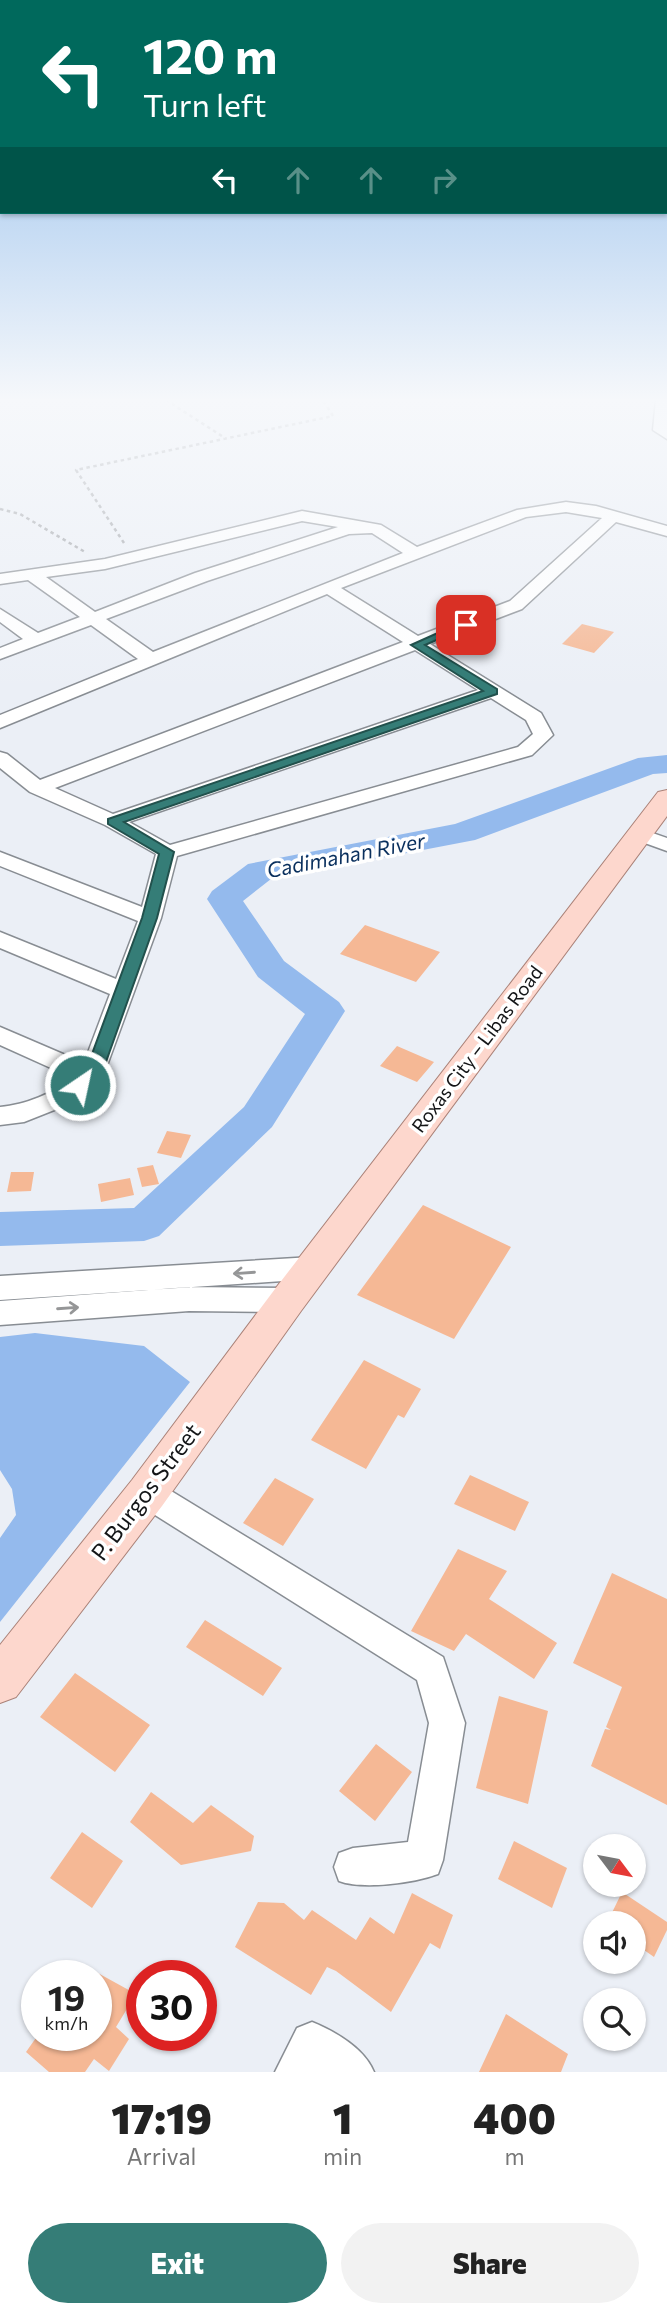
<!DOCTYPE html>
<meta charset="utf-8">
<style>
:root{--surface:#fff;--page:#f2f2f2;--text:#222;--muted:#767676;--accent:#357d77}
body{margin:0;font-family:Commissioner,sans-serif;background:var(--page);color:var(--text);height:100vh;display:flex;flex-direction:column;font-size:26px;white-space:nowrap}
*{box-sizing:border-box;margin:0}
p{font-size:23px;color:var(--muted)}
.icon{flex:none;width:38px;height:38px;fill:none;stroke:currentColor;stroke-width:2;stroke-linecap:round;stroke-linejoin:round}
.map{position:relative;height:2072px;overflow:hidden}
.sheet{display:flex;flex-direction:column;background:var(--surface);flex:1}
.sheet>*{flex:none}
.guide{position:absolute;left:0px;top:0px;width:668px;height:214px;box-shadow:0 2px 5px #0004;background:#00695c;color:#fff;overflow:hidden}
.needle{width:46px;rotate:122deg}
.buttons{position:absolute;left:583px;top:1834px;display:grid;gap:14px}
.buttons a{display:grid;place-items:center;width:63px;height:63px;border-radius:50%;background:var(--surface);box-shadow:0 2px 5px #0004;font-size:35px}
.speed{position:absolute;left:21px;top:1960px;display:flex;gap:14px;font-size:35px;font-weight:700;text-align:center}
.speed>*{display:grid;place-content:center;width:91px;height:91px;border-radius:50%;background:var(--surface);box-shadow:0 2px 5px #0004;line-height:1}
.speed small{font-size:18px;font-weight:400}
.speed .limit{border:10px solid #d22;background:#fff;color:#111}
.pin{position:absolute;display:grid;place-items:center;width:60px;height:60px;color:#fff;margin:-30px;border-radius:14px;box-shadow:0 4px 10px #0006}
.me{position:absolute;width:77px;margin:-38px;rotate:34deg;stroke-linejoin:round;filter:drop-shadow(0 0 5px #0008)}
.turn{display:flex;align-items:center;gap:24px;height:147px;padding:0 28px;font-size:32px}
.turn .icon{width:91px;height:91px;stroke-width:2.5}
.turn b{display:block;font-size:49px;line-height:60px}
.lanes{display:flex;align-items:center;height:66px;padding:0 28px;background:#0003;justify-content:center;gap:35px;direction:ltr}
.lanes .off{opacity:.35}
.eta{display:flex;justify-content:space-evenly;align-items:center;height:119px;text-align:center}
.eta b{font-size:42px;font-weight:800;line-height:49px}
.cta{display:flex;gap:14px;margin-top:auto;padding:14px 28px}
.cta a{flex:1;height:80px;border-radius:42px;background:var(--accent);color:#fff;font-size:28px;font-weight:800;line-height:80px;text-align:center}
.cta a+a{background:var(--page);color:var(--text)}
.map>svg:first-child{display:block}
.water{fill:#94baed}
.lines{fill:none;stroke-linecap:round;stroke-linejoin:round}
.river{fill:#94baed;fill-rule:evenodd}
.building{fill:#f5b895}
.minor-casing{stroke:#888d93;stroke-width:3}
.major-casing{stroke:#aa8278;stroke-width:2}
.path{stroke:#999ca1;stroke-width:2.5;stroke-dasharray:3.5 3.5;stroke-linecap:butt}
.minor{fill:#fff;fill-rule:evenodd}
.major{fill:#fdd7cd;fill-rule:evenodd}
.oneway{stroke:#959697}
.route{fill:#357d77;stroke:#22514d;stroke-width:2}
.labels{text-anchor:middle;stroke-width:7;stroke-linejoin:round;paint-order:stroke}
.street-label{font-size:19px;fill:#131517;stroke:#fff}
.water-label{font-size:21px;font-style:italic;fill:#092f5d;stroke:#fff}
.near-street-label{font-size:23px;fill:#131517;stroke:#fff}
</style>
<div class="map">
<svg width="667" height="2072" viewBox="0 0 667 2072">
<rect width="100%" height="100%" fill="#ebeff6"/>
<path class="water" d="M35,1333l109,13 46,36 -190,240v-84l16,-23 -4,-26 -12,-19v-133z"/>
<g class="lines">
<path class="river" d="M667,755v18l-14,1 -178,66 -204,39 -28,22 41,60 55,41 6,9 -73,116 -113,109 -15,5 -144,5v-34l134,-4 110,-101 61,-93 -47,-37 -51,-78 5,-8 36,-27 207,-40 183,-66z"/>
</g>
<path class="building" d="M582,624l32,8 -20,21 -32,-9z
M365,925l75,27 -24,30 -76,-28z
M397,1046l37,16 -17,20 -37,-16z
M167,1131l24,4 -10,23 -24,-5z
M153,1165l6,19 -17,3 -5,-19z
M11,1172h23l-3,19 -24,1z
M130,1178l4,17 -33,7 -3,-18z
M423,1205l88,42 -57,92 -97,-44z
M364,1360l57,29 -17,29 -6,-3 -32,54 -55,-29z
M470,1475l59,27 -14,29 -61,-27z
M275,1478l39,21 -31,47 -40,-23z
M458,1549l49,22 -18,28 68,44 -23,36 -68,-45 -12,17 -43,-20z
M612,1573l55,26v206l-76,-39 14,-37 6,1 -5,-3 16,-40 -49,-24z
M205,1620l77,48 -19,28 -77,-49z
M75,1673l75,52 -35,47 -75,-55z
M499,1696l49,15 -20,93 -52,-16z
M376,1744l36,28 -37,49 -36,-30z
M151,1792l42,31 18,-18 43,31 -3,15 -70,14 -51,-43z
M82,1832l41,29 -31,47 -42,-30z
M514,1841l53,27 -15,40 -54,-29z
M622,1892l45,30v8l-13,27 -20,-14v-20h-27z
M412,1893l41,22 -13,34 -10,-6 -39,69 -55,-41 -9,-4 -16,28 -76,-48 23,-45 26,1 20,17 8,-10 44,30 14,-23 24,17z
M96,1972l40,22 -20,33 13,12 -20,32 -15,-12 -9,13h-36l-23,-20 12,-17h58z
M506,2014l62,40 -7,18h-82z"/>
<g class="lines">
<g class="minor-casing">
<path id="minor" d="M656,400h11v39l-14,-9z
M566,502l30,4 71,20v10l-51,-14 -94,87 -92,35 111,69 12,22 -21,20 -355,101 -16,62 -60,164 -24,19 -53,21 -24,3v-18c25,-2 53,-14 73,-29l-73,-33v-18l84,36 26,-69 -110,-46v-16l116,47 22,-58 -138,-55v-14l142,55 14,-53 -51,-29 -75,-33 -30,-24v-16l7,2 33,26 363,-138 -76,-48 -327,134v-13l138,-56 -47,-34 -91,34v-11l23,-9 -23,-17v-13l38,24 42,-16 -52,-37 -28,4v-10l105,-15 197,-48 79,14 36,22 100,-37zM566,512l36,6 -92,83 -92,35 -77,-48 185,-71zM302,521l36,6 -143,46 -100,39 -49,-35 59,-8zM372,533l31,20 -250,99 -47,-33 101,-38 142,-47zM415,650l63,40 -365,124 -58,-26zM491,698l35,22 7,14 -15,13 -348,98 -41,-23z
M638,828l29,10v13l-36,-13 -4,-4 4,-4z
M312,1257l10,3 4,8 -4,8 -10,3 -312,21v-24z
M189,1287l99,1 10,4 4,8 -4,8 -10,4 -99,-1 -189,14v-24z
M147,1479l11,4 285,174 22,66 -22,137 -5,14c-24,9 -75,16 -99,7l-5,-14 5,-14 14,-5 55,-6 21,-119 -12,-43 -281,-177 -5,-10 5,-10z
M312,2022c24,10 52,26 62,50h-99l22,-44z"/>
</g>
<g class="major-casing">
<path id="major" d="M667,790v26l-366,495 -139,195 -146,191 -16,6v-58l132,-165 143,-191 383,-497z"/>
</g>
<path class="path" d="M166,400l59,38
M0,509l20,5 65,38
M124,543l-48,-73 257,-54 -10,-16"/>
<use href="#minor" class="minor"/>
<use href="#major" class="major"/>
</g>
<defs><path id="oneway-shaft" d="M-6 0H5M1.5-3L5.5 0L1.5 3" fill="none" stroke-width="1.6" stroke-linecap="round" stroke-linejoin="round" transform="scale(1.75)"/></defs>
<g class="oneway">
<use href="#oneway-shaft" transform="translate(244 1273) rotate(176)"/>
<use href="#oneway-shaft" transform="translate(68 1308) rotate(-4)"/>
</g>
<linearGradient id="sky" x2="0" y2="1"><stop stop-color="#86b6ea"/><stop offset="0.58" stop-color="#f6f8fb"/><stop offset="1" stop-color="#f6f8fb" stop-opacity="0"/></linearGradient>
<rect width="667" height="690" fill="url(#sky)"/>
<path class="route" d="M462,622l10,3 -47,20 72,44v5l-373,128 50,30 -17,66 -56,158 -15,13h-12l-2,-4 13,-12 57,-155 17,-64 -51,-30v-5l375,-128 -72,-46z"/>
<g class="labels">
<g class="street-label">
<text transform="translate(477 1049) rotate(-53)" y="7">Roxas City – Libas Road</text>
</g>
<g class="water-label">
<text transform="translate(346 856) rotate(-11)" y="7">Cadimahan River</text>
</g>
<g class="near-street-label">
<text transform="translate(146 1492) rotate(-53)" y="8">P. Burgos Street</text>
</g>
</g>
</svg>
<div class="buttons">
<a><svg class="needle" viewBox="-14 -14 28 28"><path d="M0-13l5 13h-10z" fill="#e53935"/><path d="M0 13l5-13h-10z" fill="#767676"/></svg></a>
<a><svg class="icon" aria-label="sound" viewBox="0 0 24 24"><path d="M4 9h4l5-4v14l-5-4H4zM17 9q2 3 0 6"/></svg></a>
<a><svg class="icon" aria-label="search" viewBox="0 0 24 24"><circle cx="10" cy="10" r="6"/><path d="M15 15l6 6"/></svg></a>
</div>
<div class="speed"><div>19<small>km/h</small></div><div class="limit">30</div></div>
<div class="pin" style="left:466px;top:625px;background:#d93025"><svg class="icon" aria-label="arrive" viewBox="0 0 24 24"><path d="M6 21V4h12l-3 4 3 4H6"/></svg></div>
<svg class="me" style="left:80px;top:1085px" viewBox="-20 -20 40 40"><circle r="17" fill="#357d77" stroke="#fff" stroke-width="3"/><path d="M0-11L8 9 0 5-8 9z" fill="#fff"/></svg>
<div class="guide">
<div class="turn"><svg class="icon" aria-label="left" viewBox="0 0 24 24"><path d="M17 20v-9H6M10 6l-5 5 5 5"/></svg><div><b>120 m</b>Turn left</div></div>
<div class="lanes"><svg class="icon" aria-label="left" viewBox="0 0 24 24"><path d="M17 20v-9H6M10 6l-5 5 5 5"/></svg><svg class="icon off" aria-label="ahead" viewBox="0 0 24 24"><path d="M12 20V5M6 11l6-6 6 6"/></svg><svg class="icon off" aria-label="ahead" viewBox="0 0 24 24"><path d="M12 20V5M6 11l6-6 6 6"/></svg><svg class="icon off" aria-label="right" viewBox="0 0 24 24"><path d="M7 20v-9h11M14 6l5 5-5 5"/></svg></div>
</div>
</div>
<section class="sheet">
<div class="eta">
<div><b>17:19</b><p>Arrival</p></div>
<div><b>1</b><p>min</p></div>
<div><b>400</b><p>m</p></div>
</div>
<div class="cta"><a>Exit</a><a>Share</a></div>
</section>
